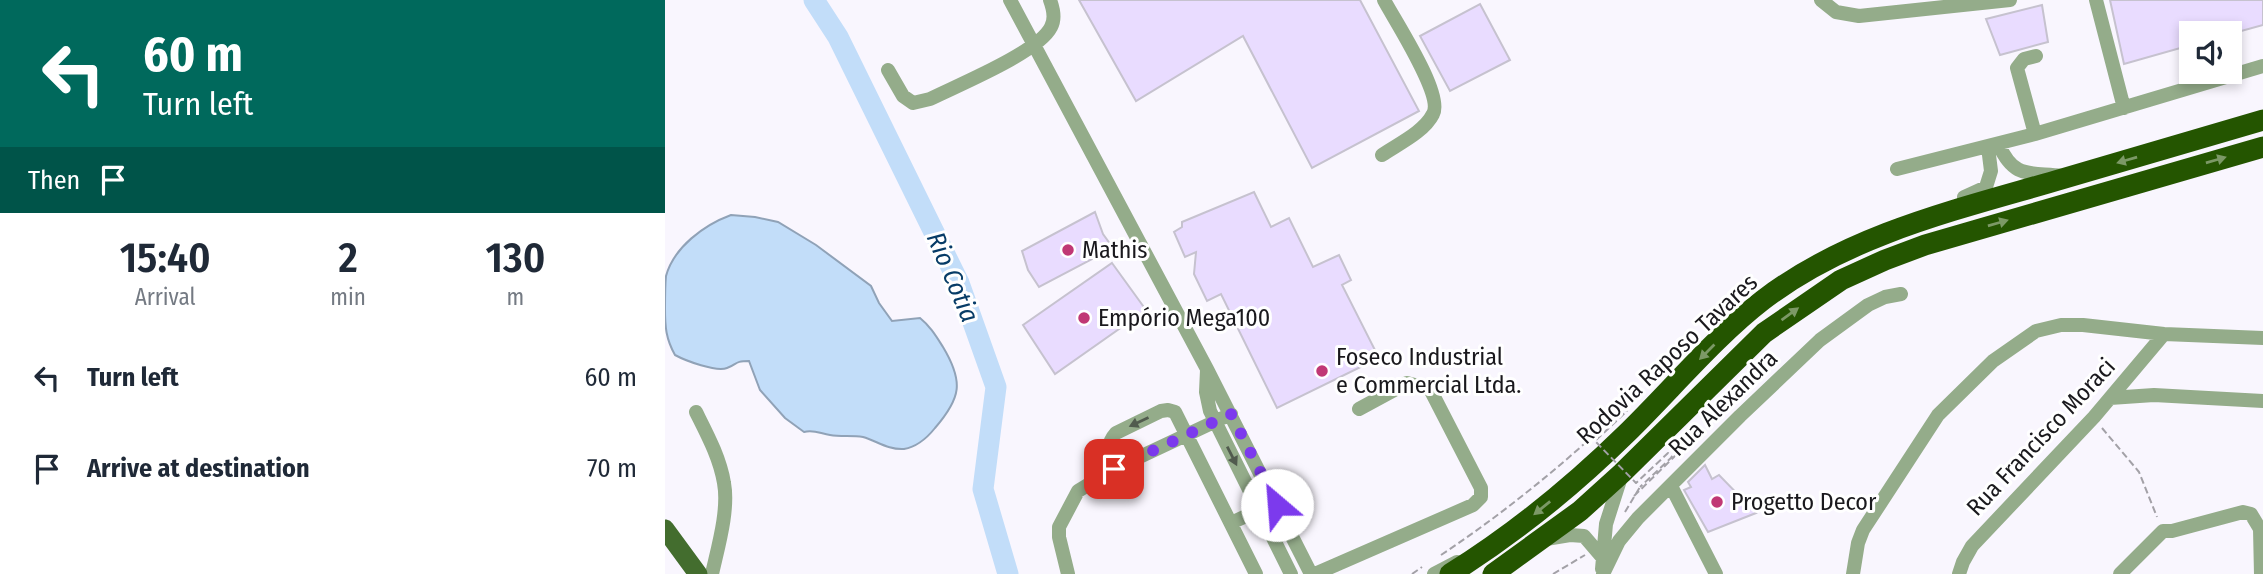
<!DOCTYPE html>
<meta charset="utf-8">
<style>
:root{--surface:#fff;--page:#f6f6f7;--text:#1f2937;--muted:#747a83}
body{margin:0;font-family:"Fira Sans Condensed",sans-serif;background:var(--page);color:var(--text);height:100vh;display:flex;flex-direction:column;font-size:26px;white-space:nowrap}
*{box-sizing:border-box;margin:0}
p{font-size:23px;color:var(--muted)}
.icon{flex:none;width:38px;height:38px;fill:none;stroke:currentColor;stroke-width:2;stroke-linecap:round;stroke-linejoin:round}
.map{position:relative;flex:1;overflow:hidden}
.drawer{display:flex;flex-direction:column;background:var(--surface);width:665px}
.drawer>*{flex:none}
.banner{background:#00695c;color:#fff;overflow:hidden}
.buttons{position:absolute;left:1514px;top:21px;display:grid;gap:14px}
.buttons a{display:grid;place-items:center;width:63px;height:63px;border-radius:0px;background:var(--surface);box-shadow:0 4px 10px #0003;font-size:35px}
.pin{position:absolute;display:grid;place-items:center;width:60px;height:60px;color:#fff;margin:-30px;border-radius:14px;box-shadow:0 4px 10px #0006}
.me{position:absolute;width:77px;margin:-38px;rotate:333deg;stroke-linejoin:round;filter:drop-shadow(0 0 5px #0008)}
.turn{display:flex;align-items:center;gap:24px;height:147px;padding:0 28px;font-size:32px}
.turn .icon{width:91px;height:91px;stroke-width:2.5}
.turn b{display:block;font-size:49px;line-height:60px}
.then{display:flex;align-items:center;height:66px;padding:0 28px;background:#0003;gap:14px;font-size:26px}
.eta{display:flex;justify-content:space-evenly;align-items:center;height:119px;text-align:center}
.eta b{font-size:42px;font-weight:600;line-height:49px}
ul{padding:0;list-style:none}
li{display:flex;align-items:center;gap:21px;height:91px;padding:0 28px}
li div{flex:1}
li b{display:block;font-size:26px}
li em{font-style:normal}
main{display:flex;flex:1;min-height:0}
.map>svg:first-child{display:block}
.water{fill:#c2ddf9;stroke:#90a2b7;stroke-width:2}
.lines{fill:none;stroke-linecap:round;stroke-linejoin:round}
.river{stroke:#c2ddf9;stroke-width:21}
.building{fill:#e9dcff;stroke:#c6c2cf;stroke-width:2}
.path{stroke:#a3a1a7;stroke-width:2;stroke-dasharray:7 3.5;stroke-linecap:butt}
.minor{stroke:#94ac8a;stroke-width:14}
.major{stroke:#436d2e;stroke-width:19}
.highway{stroke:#245500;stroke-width:21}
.path-bridge{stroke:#a3a1a7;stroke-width:2;stroke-dasharray:7 3.5;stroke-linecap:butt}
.oneway{fill:#7c9966}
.oneway2{fill:#515b4e}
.route{stroke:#7c3aed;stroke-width:12;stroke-dasharray:0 21.6}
.poi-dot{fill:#c03875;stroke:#fff;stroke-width:2.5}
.labels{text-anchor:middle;stroke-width:6;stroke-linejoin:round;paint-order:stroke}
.poi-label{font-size:24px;fill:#1a191d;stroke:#fff;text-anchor:start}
.street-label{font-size:24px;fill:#1a191d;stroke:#fff}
.water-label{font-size:26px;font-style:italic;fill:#073c67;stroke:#fff}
</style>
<main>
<section class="drawer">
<div class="banner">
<div class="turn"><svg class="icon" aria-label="left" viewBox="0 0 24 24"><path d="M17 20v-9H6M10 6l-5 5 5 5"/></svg><div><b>60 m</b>Turn left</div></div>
<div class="then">Then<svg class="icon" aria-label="arrive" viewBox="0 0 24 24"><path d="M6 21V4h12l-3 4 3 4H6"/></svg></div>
</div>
<div class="eta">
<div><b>15:40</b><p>Arrival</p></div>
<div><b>2</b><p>min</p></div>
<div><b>130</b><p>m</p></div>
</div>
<ul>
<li><svg class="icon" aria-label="left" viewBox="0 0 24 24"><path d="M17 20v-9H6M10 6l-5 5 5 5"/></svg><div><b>Turn left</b></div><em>60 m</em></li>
<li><svg class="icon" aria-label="arrive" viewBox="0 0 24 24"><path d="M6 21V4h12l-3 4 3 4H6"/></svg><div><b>Arrive at destination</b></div><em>70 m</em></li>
</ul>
</section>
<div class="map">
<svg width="1598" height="574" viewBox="0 0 1598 574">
<rect width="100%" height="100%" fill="#f9f6fe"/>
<path class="water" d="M66,215l24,2 23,5 38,23 55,41 8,17 13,18 28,-3c10,8 16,18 23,29 21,35 18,51 -8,81 -8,10 -19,19 -31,21 -16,1 -27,-8 -41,-12 -11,-2 -22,0 -33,-2 -9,-1 -16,-6 -26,-3l-19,-14 -25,-28 -11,-29c-15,0 -11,3 -22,7 -11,4 -41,-7 -52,-13 -9,-16 -10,-28 -10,-46 0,-10 0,-23 1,-33 8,-29 38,-51 65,-61z"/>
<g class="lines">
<path class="river" d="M149,0l24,37 121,246 37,104 -13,102 25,85"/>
</g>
<path class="building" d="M414,0h281l59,111 -107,57 -69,-132 -107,65z
M1445,0h153v25l-29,8h-43v12l-67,19z
M815,4l30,56 -60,31 -30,-55z
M1377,5l6,37 -48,13 -14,-36z
M589,192l17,35 18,-9 24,49 26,-12 12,25 -9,5 37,73 -102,50 -56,-114 -14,7 -13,-27 2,-22 -11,5 -11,-25 8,-5v-5z
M430,212l8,22 10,14 -74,39 -11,-17 -6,-19z
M447,263l34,47 -91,64 -32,-49z
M1040,465l7,14 7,-4 37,38 -48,19 -24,-42 7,-3 -3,-5z"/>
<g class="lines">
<path class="path" d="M1437,428l37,44 18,45
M969,496l40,-39 21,-31
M960,512l15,-25
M776,555c54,-36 103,-75 151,-118
M747,574l10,-7
M888,574l32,-19"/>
<path class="minor" d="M345,0l197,369 104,205
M1156,0l15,12 23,4 151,-16
M1431,0l28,108
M223,70l15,26 10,7 17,-4c28,-14 109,-47 121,-72 5,-9 2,-19 -1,-27
M1370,134l228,-68
M1334,145c15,34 30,27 63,31
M717,155c16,-11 42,-23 51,-41 11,-19 -38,-93 -49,-114
M1232,169l138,-35 -18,-66 7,-9 12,-3
M1299,197l22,-10 5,-16 -3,-24
M542,370l-1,22 4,19 81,163
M1445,398l44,-3 109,6
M31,412c11,22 24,46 28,71 5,27 -6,64 -12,91
M449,469c-4,-14 -9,-24 2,-36l45,-22 7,-1 7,2 81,162
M1006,486l45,88
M566,523l28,-13
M881,539l24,-4 14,1 18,21
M937,569l4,-45 15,-47
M403,574l-9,-37v-10l19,-36 36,-22 117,-55
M650,574l158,-69 8,-8v-9l-51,-99 -23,-6 -48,26
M769,574l23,-12
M938,574l16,-33 19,-23 102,-102 80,-76 48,-35 17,-8 16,-3
M1188,574l5,-31 5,-13 75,-115 55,-54 43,-30 25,-6h22l81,9 99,4
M1294,574l4,-12 9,-16 122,-129 70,-83
M1455,574l43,-43h9l71,-19 8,2 9,15 1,45"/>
<path class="major" d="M0,529l33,45"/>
<path class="highway" d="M785,574c64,-40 123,-88 177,-141 44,-43 88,-96 136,-133 85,-65 192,-90 292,-119 70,-20 139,-41 208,-61
M828,574l87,-63 42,-38 142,-140 77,-53 44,-20 40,-15 338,-98"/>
<path class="path-bridge" d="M927,437l31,-30 4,4 -32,30 41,42 32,-30 4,4 -32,30"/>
</g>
<defs><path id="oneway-solid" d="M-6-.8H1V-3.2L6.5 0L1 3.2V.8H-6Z" transform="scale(1.75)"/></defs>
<g class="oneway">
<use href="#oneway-solid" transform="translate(1462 160) rotate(164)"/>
<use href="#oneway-solid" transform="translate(1551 160) rotate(-16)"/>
<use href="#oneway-solid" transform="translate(1333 223) rotate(-16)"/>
<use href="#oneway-solid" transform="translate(1125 314) rotate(-36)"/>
<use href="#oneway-solid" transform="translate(1042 352) rotate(135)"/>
<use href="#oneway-solid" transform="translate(877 508) rotate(141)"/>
</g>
<g class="oneway2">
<use href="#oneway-solid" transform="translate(474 422) rotate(155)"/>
<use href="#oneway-solid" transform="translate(567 456) rotate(63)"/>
</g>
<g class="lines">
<path class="route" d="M449,469l117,-55 46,91"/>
</g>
<g class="poi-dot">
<circle cx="403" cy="250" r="7"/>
<circle cx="419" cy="318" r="7"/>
<circle cx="657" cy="371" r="7"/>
<circle cx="1052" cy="502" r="7"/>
</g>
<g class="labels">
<g class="poi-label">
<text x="417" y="258">Mathis</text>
<text x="433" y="326">Empório Mega100</text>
<text x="671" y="365">Foseco Industrial<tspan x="671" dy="28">e Commercial Ltda.</tspan></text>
<text x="1066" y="510">Progetto Decor</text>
</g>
<g class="street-label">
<text transform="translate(1002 359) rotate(-43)" y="8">Rodovia Raposo Tavares</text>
<text transform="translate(1058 403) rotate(-44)" y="8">Rua Alexandra</text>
<text transform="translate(1376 437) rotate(-47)" y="8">Rua Francisco Moraci</text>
</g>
<g class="water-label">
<text transform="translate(288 277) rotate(67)" y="9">Rio Cotia</text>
</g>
</g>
</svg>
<div class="buttons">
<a><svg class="icon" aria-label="sound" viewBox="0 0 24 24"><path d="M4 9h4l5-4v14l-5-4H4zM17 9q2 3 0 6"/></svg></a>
</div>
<div class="pin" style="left:449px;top:469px;background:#d93025"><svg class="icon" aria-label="arrive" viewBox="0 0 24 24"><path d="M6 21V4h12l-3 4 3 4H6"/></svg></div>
<svg class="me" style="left:612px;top:505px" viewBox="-20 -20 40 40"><circle r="19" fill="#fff"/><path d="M0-13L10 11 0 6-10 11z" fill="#7c3aed"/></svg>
</div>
</main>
